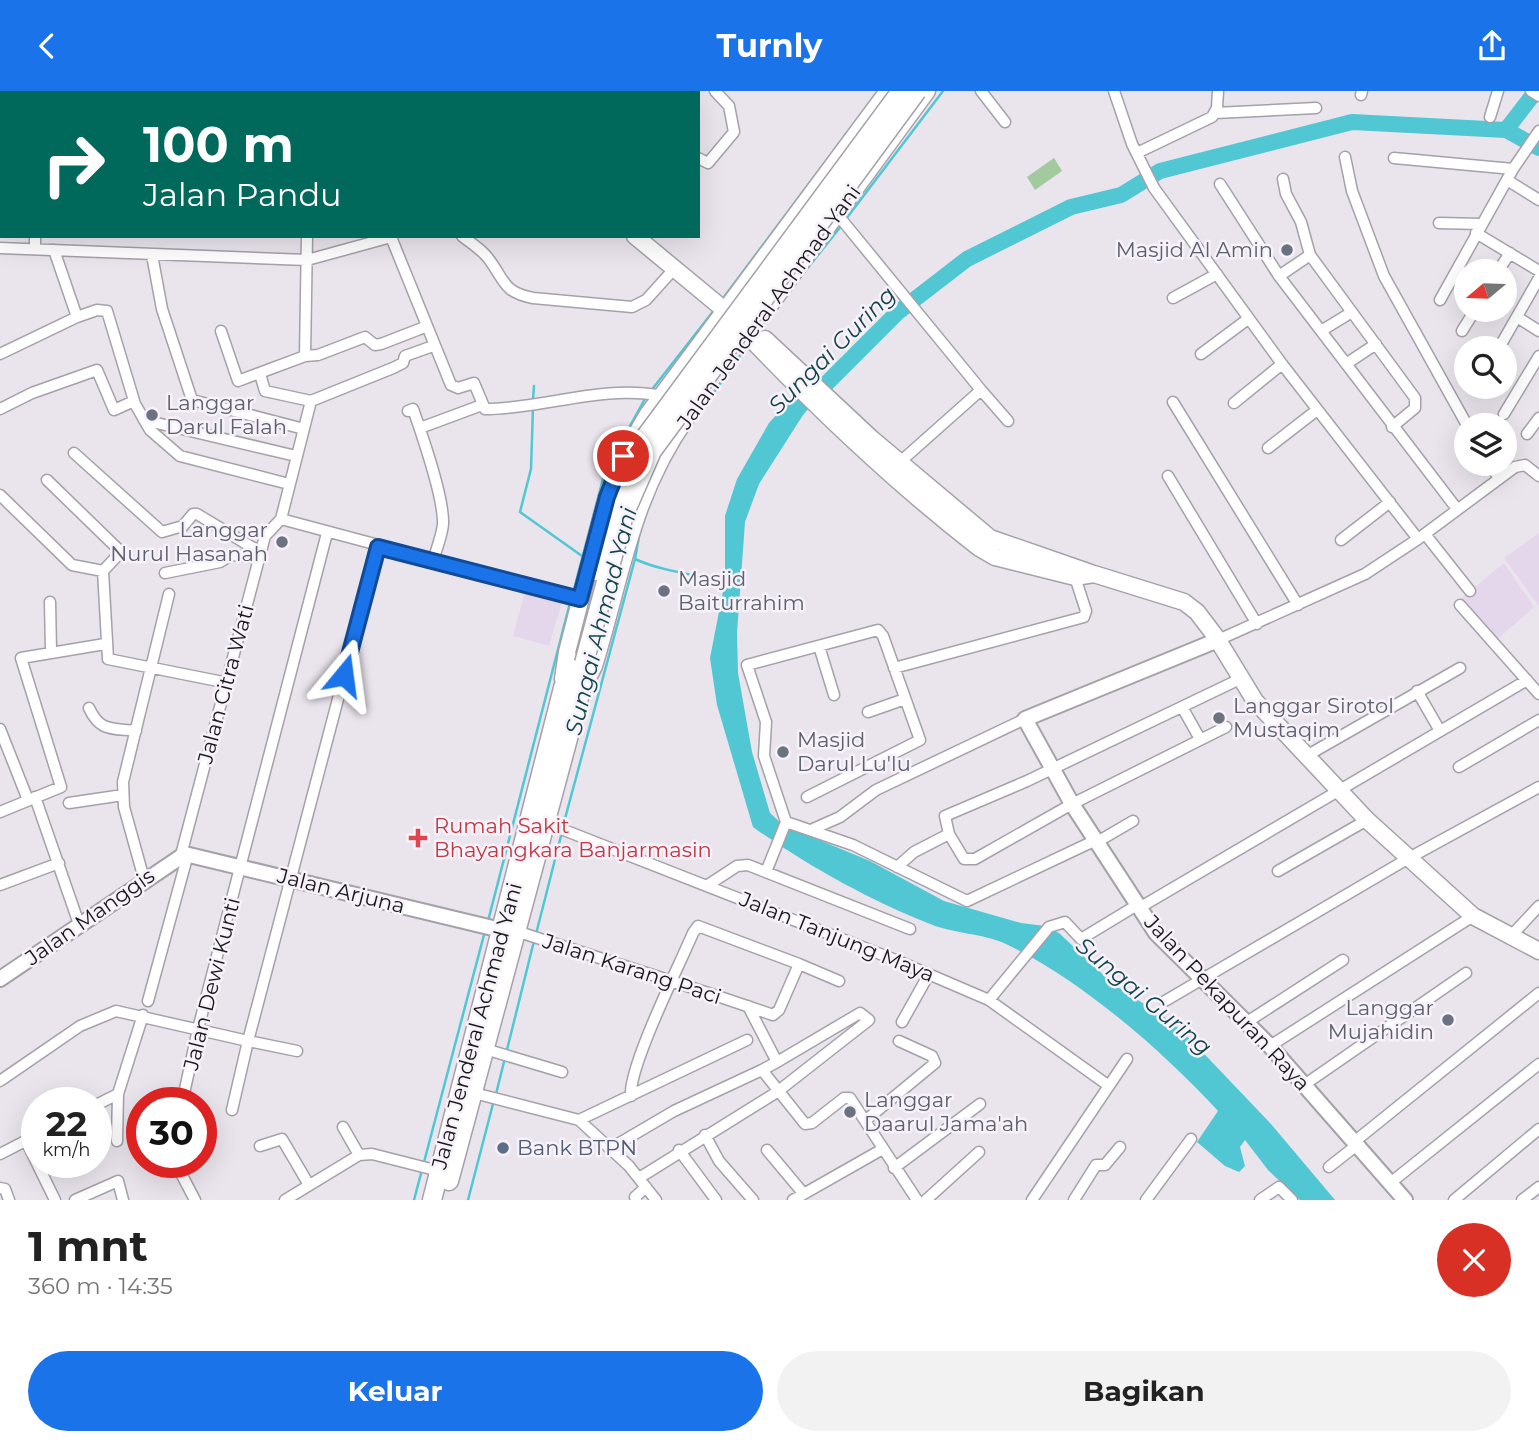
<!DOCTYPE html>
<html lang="id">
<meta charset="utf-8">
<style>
:root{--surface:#fff;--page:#f2f2f2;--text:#222;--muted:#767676;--accent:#1a73e8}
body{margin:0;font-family:Montserrat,sans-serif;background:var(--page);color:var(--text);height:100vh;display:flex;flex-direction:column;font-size:26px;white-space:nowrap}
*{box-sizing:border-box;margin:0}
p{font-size:23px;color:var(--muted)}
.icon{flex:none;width:38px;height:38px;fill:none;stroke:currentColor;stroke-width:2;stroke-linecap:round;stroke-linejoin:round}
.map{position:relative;height:1109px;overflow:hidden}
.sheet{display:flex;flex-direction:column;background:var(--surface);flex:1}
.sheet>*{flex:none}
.hud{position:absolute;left:0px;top:0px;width:700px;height:147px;box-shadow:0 7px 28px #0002;background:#00695c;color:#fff;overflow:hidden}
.needle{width:46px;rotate:251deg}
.tools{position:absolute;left:1454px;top:168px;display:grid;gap:14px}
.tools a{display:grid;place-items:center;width:63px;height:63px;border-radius:50%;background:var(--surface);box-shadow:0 7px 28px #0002;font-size:35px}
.speed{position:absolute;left:21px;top:996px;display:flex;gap:14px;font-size:35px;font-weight:700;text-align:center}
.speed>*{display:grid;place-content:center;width:91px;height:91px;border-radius:50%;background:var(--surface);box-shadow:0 7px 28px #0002;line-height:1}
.speed small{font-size:18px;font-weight:400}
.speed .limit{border:10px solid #d22;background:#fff;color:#111}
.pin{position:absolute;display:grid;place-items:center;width:60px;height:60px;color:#fff;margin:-30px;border:4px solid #fff;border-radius:50%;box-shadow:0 2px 7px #0007}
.me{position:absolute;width:77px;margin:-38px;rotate:16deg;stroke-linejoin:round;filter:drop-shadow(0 0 5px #0008)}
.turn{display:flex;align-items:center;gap:24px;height:147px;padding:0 28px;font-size:32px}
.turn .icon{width:91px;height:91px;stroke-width:2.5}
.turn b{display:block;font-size:49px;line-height:60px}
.round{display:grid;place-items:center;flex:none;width:74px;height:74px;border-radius:37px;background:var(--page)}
.overview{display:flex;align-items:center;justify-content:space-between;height:119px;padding:0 28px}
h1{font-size:42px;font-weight:700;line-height:52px}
.cta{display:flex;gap:14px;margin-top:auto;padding:14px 28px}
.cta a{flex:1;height:80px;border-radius:42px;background:var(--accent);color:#fff;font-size:28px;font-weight:700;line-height:80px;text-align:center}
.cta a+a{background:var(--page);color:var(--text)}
header{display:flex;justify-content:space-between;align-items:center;height:91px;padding:0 28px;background:var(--accent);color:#fff;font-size:32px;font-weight:700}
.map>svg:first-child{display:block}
.education{fill:#e4d7eb}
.green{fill:#a2ca9e}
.water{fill:#50c7d2}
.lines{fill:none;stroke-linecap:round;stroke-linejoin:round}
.stream{stroke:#50c7d2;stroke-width:2.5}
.river{stroke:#50c7d2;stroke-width:16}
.street-casing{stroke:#a6a0a9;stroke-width:13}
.secondary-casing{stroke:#a6a0a9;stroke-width:18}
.primary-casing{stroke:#a6a0a9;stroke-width:19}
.highway-casing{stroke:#a6a0a9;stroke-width:21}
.street{stroke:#fff;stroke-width:10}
.secondary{stroke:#fff;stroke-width:14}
.primary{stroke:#fff;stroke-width:16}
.highway{stroke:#fff;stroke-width:18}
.highway-bridge-casing{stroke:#a6a0a9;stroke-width:21;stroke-linecap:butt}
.highway-bridge{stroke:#fff;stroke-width:18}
.route-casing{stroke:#114b97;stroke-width:18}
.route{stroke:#1a73e8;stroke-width:12}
.worship-dot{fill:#6b7280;stroke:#f7f1fa;stroke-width:2.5}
.health-dot{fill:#e0444e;stroke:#f7f1fa;stroke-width:2.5}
.service-dot{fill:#5c6f8a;stroke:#f7f1fa;stroke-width:2.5}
.labels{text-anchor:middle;stroke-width:5;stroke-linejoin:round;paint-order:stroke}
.worship-label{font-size:21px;fill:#5b616d;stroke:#f7f1fa;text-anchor:start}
.street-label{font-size:21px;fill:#19171a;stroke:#f7f1fa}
.health-label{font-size:21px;fill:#be3a42;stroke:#f7f1fa;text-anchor:start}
.service-label{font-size:21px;fill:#4e5e75;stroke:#f7f1fa;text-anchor:start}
.water-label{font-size:23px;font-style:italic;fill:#10454a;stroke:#f7f1fa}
</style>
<header><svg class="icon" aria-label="back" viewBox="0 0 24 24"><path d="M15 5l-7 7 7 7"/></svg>Turnly<svg class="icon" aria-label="share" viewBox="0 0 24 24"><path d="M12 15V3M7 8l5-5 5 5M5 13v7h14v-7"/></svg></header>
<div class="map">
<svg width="1539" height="1109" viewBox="0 0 1539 1109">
<rect width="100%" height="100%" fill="#eae4ed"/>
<path class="education" d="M1539,442v73l-35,-48z
M1504,472l30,44 -40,35 -36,-41z
M525,501l37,10 -13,44 -36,-10z"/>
<path class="green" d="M1054,67l8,13 -27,19 -8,-13z"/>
<path class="water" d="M836,274l7,4 -40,46 -44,69 -14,38 -8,111 1,40 14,79 18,61 13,12 87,36 74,40 77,22 24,3 14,7 54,51 56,36 21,19 81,85 64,76h-35l-32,-30 -23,-30 -5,7 5,19 -6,6 -14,-6 -28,-24 21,-31c-55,-60 -138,-132 -212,-167 -23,-11 -52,-10 -76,-20 -61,-24 -124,-59 -177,-97l-36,-122 -7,-47 15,-77v-65l12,-37 32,-56 21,-23h6z"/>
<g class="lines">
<path class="stream" d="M846,128l97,-128
M794,194l48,-60
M721,210l126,-168
M755,244l15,-20
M650,301l65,-83
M533,309l1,-14
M533,316l-2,62 -11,43 62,44
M694,329l53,-74
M635,468c25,12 63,16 91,23
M573,502l32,-122 41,-74
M563,735l72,-267 5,-28
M488,830l83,-322
M536,843l26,-102
M496,1003l38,-153
M414,1109l71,-269
M468,1109l26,-100"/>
<path class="river" d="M1506,39l30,-39
M827,292l70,-70 70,-54 104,-52 50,-12 39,-24 192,-49 154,8 33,18"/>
<g class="street-casing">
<path id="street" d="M309,0v2
M620,0l2,2
M981,0l24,31
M1114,0l18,53 22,44 128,176 136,175
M1531,0l8,5
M40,2v-2
M557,2l2,-2
M1361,4l1,-4
M1215,22l101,-5
M1490,26l8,-26
M1137,62l75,-36 5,-9 1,-17
M1345,66l7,34 32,85 83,149
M698,67l10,5 26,-31 -5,-26 -14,-15
M1394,67l119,11
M0,80h2
M1283,88l3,15 15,28 9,33 105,143v10l-23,19
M1507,89l32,20
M1220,93l59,92 178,233
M837,123l144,176 -81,72
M1439,132l42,1
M1476,142l63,38
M462,145c9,7 19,13 26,22 17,22 14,34 45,40l99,9 14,-7 28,-31
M0,157l307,12 84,-23 60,148 7,3 16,-5 11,26c59,0 117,-25 177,-13
M35,158v-13
M54,159l23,67 20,-7 10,1 28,93 15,26 30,26 109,28
M152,164l10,54 30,91 112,29
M1498,180l12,-18
M1279,185l31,-21
M1173,207l44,-24
M1440,209l73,-131 26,-38
M1517,226l22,14
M221,240l17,50 67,-25 2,-120
M1321,240l31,-19
M1462,240l13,-21
M1499,257l40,-70
M0,263l77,-37
M1201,263l47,-35
M305,265l13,-1 47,-18 10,8 6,-1 44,-17
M1346,273l30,-20
M260,283l5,17 46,10
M981,299l27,31
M311,310l82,-33 10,-5 2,-7 28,-10
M1173,311l125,203
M1234,312l48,-39
M0,318l32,-16 65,-23 17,40 20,-9
M408,320l5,-2c9,26 31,88 30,115 -1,12 -7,26 -10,37
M1504,323l35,-58
M144,329l152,36
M420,337l62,-23
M1527,343l12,-16
M1268,357l49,-38
M74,362l88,79 21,-6 10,-12h4l63,38
M1490,373l8,13
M1168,385l89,148
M47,389l71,69v6l-15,16 5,88 120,24
M0,404l72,70 31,6
M281,428l299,80
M281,428l30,-118
M1425,443l45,57
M1341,449l49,-38
M165,482l55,-11 12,-7 26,3
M50,511l1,49
M1460,514l79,89
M1218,549l147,-66 53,-35 97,-72 10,-2 14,11
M819,555l15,49
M894,577l190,-51 2,-6 -11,-34
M1417,600l23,40
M1182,616l18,32
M89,617c11,24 23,20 47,23
M868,621l37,-13
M0,638l28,71
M1308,664l152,-87
M1459,676l80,-47
M35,706l44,127
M69,712l54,-8
M0,721l61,-25 -40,-129 84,-14
M786,731l67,23 114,56 129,-61
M546,732l352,138 91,39 120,86
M813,738l27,-12 36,-27 149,-71
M949,743l-4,-18 82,-35 213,-102
M1097,751l36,-21
M181,764l84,-319 16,-17
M897,776l17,-15 35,-18 15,25h11l97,-55 154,-77
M1278,780l89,-51
M766,781l20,-50 -22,-66 2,-34 -19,-57 131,-35 5,6 37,104 -113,57
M144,788l-20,-72 -1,-25 46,-188
M0,794l59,-22
M708,794l29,-19 11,-1 162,64
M1139,817l388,-228
M516,840c85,28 172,54 257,84l6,-5 20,-46 -101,-38 -5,7c-14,33 -65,135 -62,163
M1511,845l28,-30
M799,873l40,17
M989,909l60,-73 16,-5 16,17 56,-34
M148,910l40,-147
M1165,910l244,-143 130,-71
M902,931l27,-48
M1247,931l96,-62
M1270,955l203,-130
M485,958l77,23
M777,971l-15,8 43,54 7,-1 32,-25h6l67,102
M0,990l80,-55 36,-15 132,30 130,-494
M1304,994l162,-112
M474,1002l105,27 50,46 27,34
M182,1012l16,-74 129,-496
M96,1014l22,-11 25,-79
M232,1019l16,-69 49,10
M579,1029l168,-80
M866,1029l69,-57 -3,-7 -33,-15
M343,1036l16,28
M705,1044l14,26 34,39
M26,1050l29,59
M117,1050l1,-47
M1354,1051l185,-149
M260,1055l22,-7 27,46
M611,1057l63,-37 88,-41
M679,1059l37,50
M767,1059l36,43
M0,1063l37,-19
M175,1071l20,38
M1329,1076l28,-22
M894,1077l86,-64
M639,1087l138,-86 92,-72 -9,-7 -83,49 -29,-56
M1389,1093l150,-120
M0,1097l5,1 4,11
M75,1109l43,-19 5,19
M285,1109l74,-45 13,-1 67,17
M636,1109l-1,-3 11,-10
M793,1109l88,-50
M926,1109l53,-48
M1032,1109l95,-141
M1074,1109l22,-35h9l15,-18
M1146,1109l45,-61
M1260,1109l19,-13 13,13
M1454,1109l85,-71
M1522,1109l17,-13"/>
</g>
<g class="secondary-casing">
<path id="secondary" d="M1218,549l-193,79 47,85 84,129 114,113 135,154
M0,888l185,-125 316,76"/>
</g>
<g class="primary-casing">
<path id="primary" d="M446,0l5,2
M635,145l98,81
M767,218l160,-218
M749,240l2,8c71,74 146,145 227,208l17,10 80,20 19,-3 90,28 13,10 19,25 39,64 112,119 106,96 66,35
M765,248l107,100 118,99 101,35
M563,588l4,-27 40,-155 16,-41 25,-42 240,-323
M583,597l11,-22c28,-91 37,-170 93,-249"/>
</g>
<g class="highway-casing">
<path id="highway" d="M449,1090l131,-487 4,-31
M432,1109l131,-512 10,-26"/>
</g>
<use href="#street" class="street"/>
<use href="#secondary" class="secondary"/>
<use href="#primary" class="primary"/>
<use href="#highway" class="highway"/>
<g class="highway-bridge-casing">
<path id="highway-bridge" d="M596,480l16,-60 28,-67 261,-353
M584,572l40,-148 28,-64 265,-360"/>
</g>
<use href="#highway-bridge" class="highway-bridge"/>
</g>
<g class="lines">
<g class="route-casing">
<path id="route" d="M344,584l34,-128 202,52 27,-102 16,-41"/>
</g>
<use href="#route" class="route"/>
</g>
<g class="worship-dot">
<circle cx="1287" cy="159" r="7"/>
<circle cx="152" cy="324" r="7"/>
<circle cx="282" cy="451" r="7"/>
<circle cx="664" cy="500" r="7"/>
<circle cx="1219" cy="627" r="7"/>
<circle cx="783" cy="661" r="7"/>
<circle cx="1448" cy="929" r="7"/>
<circle cx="850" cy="1021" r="7"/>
</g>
<path class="health-dot" d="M414.5 736.5h7v7h7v7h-7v7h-7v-7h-7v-7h7z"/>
<circle class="service-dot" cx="503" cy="1057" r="7"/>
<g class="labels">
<g class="worship-label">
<text x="1273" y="166" text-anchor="end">Masjid Al Amin</text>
<text x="166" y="319">Langgar<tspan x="166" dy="24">Darul Falah</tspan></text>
<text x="268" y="446" text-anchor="end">Langgar<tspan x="268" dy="24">Nurul Hasanah</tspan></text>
<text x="678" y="495">Masjid<tspan x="678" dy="24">Baiturrahim</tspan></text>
<text x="1233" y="622">Langgar Sirotol<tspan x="1233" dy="24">Mustaqim</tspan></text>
<text x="797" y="656">Masjid<tspan x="797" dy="24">Darul Lu'lu</tspan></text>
<text x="1434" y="924" text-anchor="end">Langgar<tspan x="1434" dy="24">Mujahidin</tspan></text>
<text x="864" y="1016">Langgar<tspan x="864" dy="24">Daarul Jama'ah</tspan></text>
</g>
<g class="street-label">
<text transform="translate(769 216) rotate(-54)" y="7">Jalan Jenderal Achmad Yani</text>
<text transform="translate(226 593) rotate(-75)" y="7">Jalan Citra Wati</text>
<text transform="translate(341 800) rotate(14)" y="7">Jalan Arjuna</text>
<text transform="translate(90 826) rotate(-35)" y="7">Jalan Manggis</text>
<text transform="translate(837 846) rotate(22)" y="7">Jalan Tanjung Maya</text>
<text transform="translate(632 878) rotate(18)" y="7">Jalan Karang Paci</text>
<text transform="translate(212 893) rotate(-76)" y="7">Jalan Dewi Kunti</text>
<text transform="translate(1227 912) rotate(47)" y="7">Jalan Pekapuran Raya</text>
<text transform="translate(477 935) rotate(-75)" y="7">Jalan Jenderal Achmad Yani</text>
</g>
<g class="health-label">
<text x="434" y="742">Rumah Sakit<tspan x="434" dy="24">Bhayangkara Banjarmasin</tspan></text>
</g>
<g class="service-label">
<text x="517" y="1064">Bank BTPN</text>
</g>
<g class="water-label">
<text transform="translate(832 259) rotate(-45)" y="8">Sungai Guring</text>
<text transform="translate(601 530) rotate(-76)" y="8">Sungai Ahmad Yani</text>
<text transform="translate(1144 905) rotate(40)" y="8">Sungai Guring</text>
</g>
</g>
</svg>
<div class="tools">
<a><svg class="needle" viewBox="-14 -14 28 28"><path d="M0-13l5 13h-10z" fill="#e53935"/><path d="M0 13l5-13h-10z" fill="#767676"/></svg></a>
<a><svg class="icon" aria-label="search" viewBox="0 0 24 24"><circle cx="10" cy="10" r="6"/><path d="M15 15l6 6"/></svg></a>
<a><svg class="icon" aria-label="layers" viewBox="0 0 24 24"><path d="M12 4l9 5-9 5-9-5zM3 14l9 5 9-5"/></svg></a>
</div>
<div class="speed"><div>22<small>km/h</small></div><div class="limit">30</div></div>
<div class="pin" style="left:623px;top:365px;background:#d93025"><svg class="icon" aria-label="arrive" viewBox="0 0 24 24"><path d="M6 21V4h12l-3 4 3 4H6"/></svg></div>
<svg class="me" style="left:344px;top:584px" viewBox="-20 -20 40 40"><path d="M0-17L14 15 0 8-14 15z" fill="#1a73e8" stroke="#fff" stroke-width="4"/></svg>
<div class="hud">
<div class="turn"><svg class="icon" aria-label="right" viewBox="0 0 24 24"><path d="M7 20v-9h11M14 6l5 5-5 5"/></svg><div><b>100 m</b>Jalan Pandu</div></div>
</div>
</div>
<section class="sheet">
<div class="overview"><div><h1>1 mnt</h1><p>360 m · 14:35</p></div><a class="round" style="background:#d93025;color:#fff"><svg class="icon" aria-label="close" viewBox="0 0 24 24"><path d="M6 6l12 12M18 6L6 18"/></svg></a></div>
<div class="cta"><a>Keluar</a><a>Bagikan</a></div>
</section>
